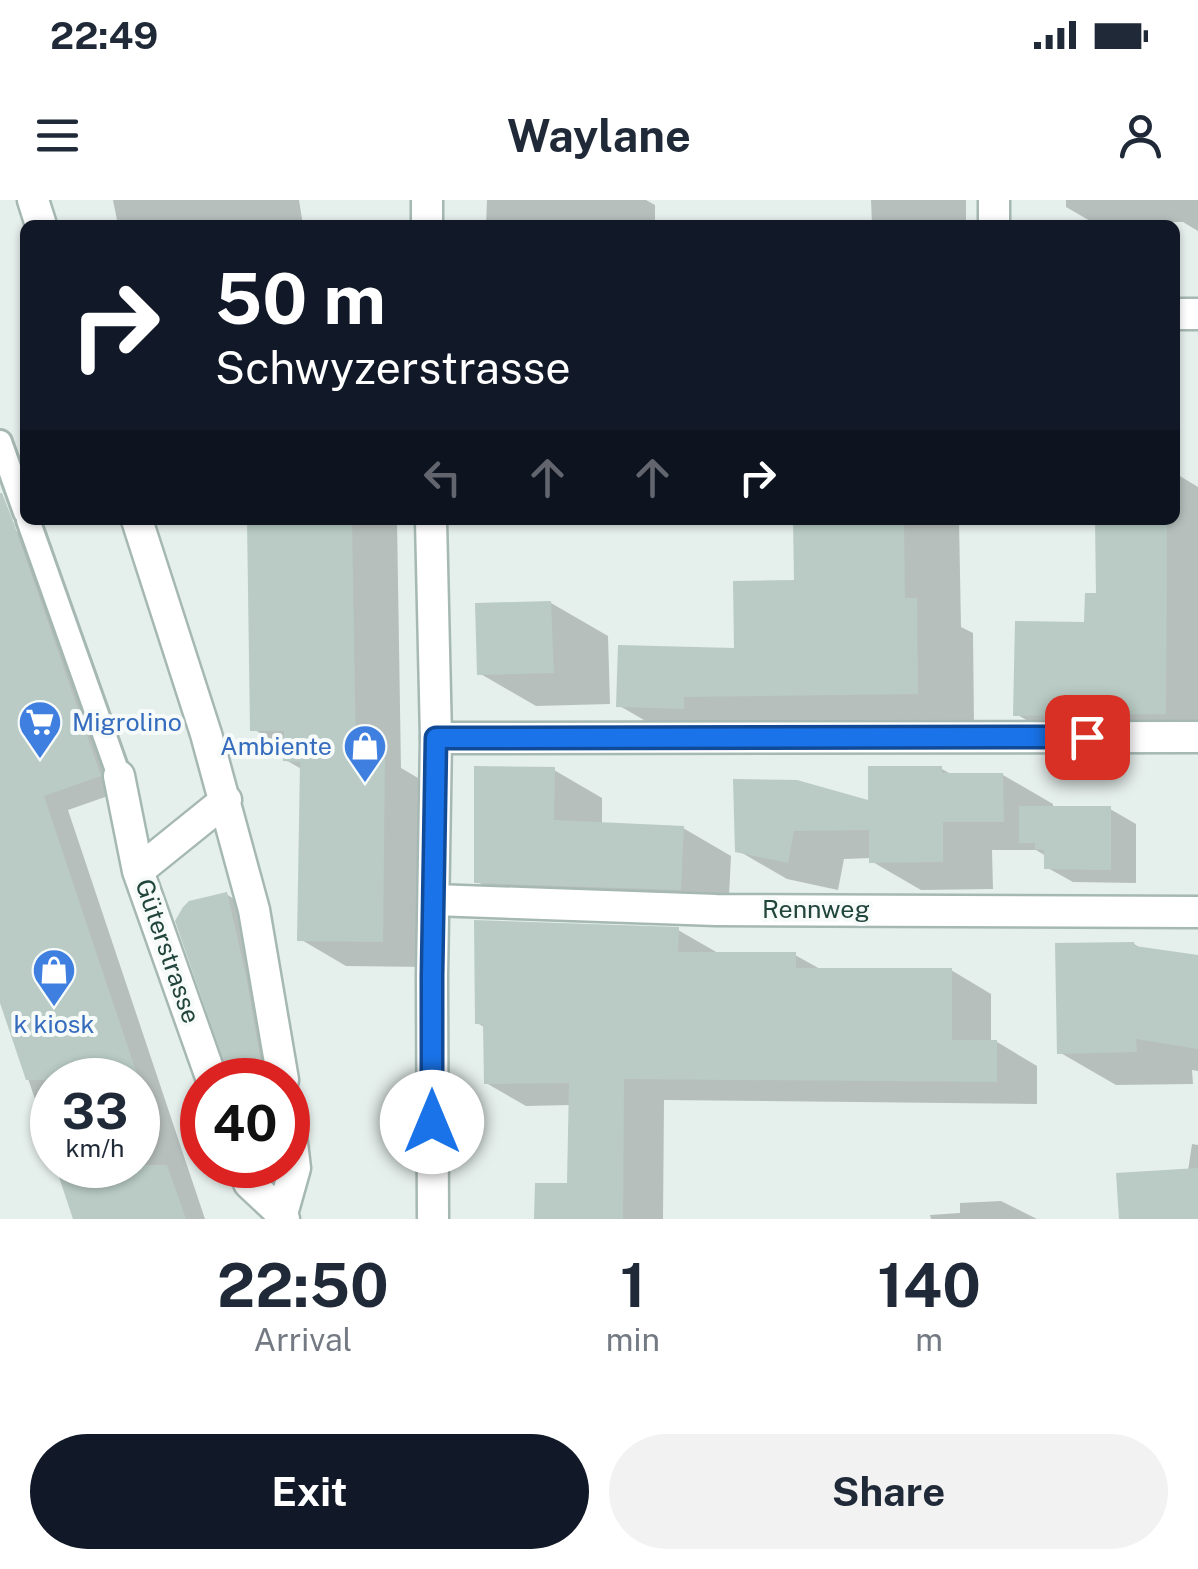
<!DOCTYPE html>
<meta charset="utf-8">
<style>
:root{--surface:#fff;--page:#f2f2f3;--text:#1f2937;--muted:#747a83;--accent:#111827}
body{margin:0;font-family:"Public Sans",sans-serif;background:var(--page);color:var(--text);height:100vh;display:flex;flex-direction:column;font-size:38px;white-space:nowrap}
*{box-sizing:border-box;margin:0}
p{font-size:32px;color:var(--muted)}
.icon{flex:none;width:55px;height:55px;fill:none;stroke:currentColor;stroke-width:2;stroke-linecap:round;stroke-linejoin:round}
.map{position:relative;height:1019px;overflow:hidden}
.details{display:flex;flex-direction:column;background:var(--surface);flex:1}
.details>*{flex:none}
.guide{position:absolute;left:20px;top:20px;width:1160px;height:305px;border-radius:15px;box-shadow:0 2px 8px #0004;background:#111827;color:#fff;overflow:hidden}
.speed{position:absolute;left:30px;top:858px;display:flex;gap:20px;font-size:50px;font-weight:700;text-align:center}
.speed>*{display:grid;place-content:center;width:130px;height:130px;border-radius:50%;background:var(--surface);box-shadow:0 2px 8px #0004;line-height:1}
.speed small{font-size:25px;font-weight:400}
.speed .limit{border:15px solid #d22;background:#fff;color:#111}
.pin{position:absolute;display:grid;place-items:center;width:85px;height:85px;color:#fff;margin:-42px;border-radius:20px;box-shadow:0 5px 15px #0006}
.me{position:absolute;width:110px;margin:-55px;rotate:0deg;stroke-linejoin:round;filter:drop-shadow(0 0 8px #0008)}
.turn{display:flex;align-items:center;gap:35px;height:210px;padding:0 30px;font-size:45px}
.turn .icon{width:130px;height:130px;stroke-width:2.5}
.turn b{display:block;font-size:70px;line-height:85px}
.lanes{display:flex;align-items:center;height:95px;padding:0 30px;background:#0003;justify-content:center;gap:50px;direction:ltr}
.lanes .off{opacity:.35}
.eta{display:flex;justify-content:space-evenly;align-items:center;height:170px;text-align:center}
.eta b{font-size:60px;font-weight:700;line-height:70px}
.primary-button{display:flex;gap:20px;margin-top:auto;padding:20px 30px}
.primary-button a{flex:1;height:115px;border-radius:60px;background:var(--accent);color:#fff;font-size:40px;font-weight:700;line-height:115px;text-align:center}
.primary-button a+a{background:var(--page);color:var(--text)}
.status{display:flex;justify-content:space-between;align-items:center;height:70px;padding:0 50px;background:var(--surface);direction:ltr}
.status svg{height:28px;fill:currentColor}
header{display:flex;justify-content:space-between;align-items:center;height:130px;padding:0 30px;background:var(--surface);font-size:45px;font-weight:700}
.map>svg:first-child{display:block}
.shadow{fill:#0003}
.building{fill:#b9cbc4}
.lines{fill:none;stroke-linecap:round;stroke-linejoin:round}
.service-casing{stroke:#a6b8b3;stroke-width:28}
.minor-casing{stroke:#a6b8b3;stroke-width:35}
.tertiary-casing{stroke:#a6b8b3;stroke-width:35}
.service{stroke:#fff;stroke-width:22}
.minor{stroke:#fff;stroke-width:30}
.tertiary{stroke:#fff;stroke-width:30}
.route-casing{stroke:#114b97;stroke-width:25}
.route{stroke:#1a73e8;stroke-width:18}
.labels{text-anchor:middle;stroke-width:8;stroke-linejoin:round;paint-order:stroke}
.shop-label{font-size:25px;fill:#366cbe;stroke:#f6fbf9;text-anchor:start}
.street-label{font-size:25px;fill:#21443b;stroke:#f6fbf9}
</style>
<div class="status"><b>22:49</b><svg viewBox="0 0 49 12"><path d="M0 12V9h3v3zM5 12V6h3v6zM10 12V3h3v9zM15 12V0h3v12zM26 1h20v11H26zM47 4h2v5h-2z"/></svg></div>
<header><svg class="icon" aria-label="menu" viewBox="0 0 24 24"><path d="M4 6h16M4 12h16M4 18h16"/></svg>Waylane<svg class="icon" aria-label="person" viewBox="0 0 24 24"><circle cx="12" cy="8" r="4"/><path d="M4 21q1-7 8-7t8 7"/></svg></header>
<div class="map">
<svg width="1198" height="1019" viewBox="0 0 1198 1019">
<rect width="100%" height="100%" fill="#e5efeb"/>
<path class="shadow" d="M113,0h186l4,25h-185z
M487,0h159l9,5v20h-169z
M871,0h95v25h-94z
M1066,0h132v31l-15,-9h-91l-26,-15z
M1175,273l23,14v254l-132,2 -50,-29 71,-90 11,-28 -1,-76h78z
M249,320h148l4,248 29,17 -2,182 -82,-1 -46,-27 3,-169 -17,-10v-12l-33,-19z
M795,320h164l2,107 12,6 1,92 -299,13 -57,-33 118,-54 60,-69z
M14,330l26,15 85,245 -57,20 137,409h-129l-18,-54h80v-85h-86v70l-52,-155v-461z
M551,403l57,33 2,68 -74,2 -57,-33z
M942,569l12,7 49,-1 50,29v4l57,1 26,15v59l-63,-1 -27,-15v-11l-10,-6h-44l1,39 -72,1 -50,-29v-3l-27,1 -6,31 -51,-11 -50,-29 134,-47z
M554,570l48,28v27l81,3 48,28 -3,60 -204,-7 -48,-28z
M226,694l13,8 36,178h-42z
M678,730l40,23 77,2 27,15h129l40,24v48h6l40,24v38l-373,-4 -1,119h-126l32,-33 2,-81 -45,1 -40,-23v-55l-9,-5z
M1134,744l10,6 54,8v113l-6,-1 1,14 -77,1 -57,-33z
M1192,944l6,1v74h-76l66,-48z
M1001,1001l36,18h-106l-1,-4 30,-2v-10z"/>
<path class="building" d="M0,293h2l11,28 88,255 -57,20 95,284h-113l-26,-77z
M247,320h105l4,235 29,1 -2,186 -86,-1 3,-179 -17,-1 1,-30h-34z
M793,320h111l1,78h12l1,96 -234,3v12l-68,-2 2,-62 116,3 -1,-67 61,-1z
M1095,320h72l-1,194 -153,2 2,-95 69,1 1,-29h11z
M551,401l3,72 -77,2 -2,-72z
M474,566l81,1 -1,53 130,6 -3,64 -207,-7z
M868,566h74v7h61l1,49h-61v40l-74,1v-33l-75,1 -6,32 -53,-11 -2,-73 64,1 71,20z
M1019,606h92v64l-67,-1v-19l-9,-1v-6h-16z
M227,692l19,84 18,104h-34l-55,-159 8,-14 6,-6z
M474,720l205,7 -1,25h118v16h156v72h45v42l-373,-3 -1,140h-89l1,-36h32l2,-100 -85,1 -1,-60h-8z
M1134,742l1,4 63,9v94l-62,-10 1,13 -80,2 -2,-111z
M55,965h112l19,54h-113z
M1198,968v51h-79l-3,-46z"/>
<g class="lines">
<g class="service-casing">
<path id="service" d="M0,242l25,70
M28,320l91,256"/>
</g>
<g class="minor-casing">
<path id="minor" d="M33,0l8,25
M994,0v25
M1175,114h23
M137,320l69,214 48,176 29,170
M436,538l762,-1
M119,576l19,95
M434,700l282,10 482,2
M212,880l-74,-209 88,-71
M243,965l6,18 33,31 2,5
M282,1014l13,-46 -7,-58"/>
</g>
<g class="tertiary-casing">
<path id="tertiary" d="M427,25v-25
M431,320l5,218 -4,238 1,243"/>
</g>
<use href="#service" class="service"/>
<use href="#minor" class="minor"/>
<use href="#tertiary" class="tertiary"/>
</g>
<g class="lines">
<g class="route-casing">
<path id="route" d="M432,922v-146l4,-238 651,-1"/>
</g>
<use href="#route" class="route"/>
</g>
<defs>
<g id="supermarket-pin" transform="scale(2.25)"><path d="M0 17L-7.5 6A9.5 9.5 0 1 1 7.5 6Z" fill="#3f7fe0" stroke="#f6fbf9"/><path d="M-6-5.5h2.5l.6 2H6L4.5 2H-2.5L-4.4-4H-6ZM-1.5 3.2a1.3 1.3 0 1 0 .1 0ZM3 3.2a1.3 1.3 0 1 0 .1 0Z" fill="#fff"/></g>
<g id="shop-pin" transform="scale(2.25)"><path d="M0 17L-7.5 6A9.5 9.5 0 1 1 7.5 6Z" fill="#3f7fe0" stroke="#f6fbf9"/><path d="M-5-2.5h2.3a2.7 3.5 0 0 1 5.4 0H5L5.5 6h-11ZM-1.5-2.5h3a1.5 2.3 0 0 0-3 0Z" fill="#fff"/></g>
</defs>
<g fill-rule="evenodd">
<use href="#supermarket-pin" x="40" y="522"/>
<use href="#shop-pin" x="365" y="546"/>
<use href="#shop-pin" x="54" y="770"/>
</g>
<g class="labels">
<g class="shop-label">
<text x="72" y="531">Migrolino</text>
<text x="332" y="555" text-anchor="end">Ambiente</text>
<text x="54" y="833" text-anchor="middle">k kiosk</text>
</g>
<g class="street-label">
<text x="816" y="718">Rennweg</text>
<text transform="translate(168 751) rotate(71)" y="9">Güterstrasse</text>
</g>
</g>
</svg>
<div class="speed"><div>33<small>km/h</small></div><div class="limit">40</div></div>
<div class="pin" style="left:1087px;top:537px;background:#d93025"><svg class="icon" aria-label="arrive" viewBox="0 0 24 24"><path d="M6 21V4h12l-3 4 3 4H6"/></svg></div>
<svg class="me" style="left:432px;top:922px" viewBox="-20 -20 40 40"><circle r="19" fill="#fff"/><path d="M0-13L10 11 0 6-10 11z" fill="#1a73e8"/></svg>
<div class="guide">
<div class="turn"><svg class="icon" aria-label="right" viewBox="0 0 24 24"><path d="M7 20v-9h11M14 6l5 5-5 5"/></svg><div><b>50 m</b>Schwyzerstrasse</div></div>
<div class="lanes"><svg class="icon off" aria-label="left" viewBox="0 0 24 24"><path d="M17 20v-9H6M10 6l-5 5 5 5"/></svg><svg class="icon off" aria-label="ahead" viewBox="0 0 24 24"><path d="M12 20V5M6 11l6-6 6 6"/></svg><svg class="icon off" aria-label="ahead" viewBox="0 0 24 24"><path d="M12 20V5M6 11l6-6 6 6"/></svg><svg class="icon" aria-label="right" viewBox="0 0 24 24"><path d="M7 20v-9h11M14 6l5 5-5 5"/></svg></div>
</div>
</div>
<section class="details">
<div class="eta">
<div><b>22:50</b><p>Arrival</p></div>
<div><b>1</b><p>min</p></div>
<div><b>140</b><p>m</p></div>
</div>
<div class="primary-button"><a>Exit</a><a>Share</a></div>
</section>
